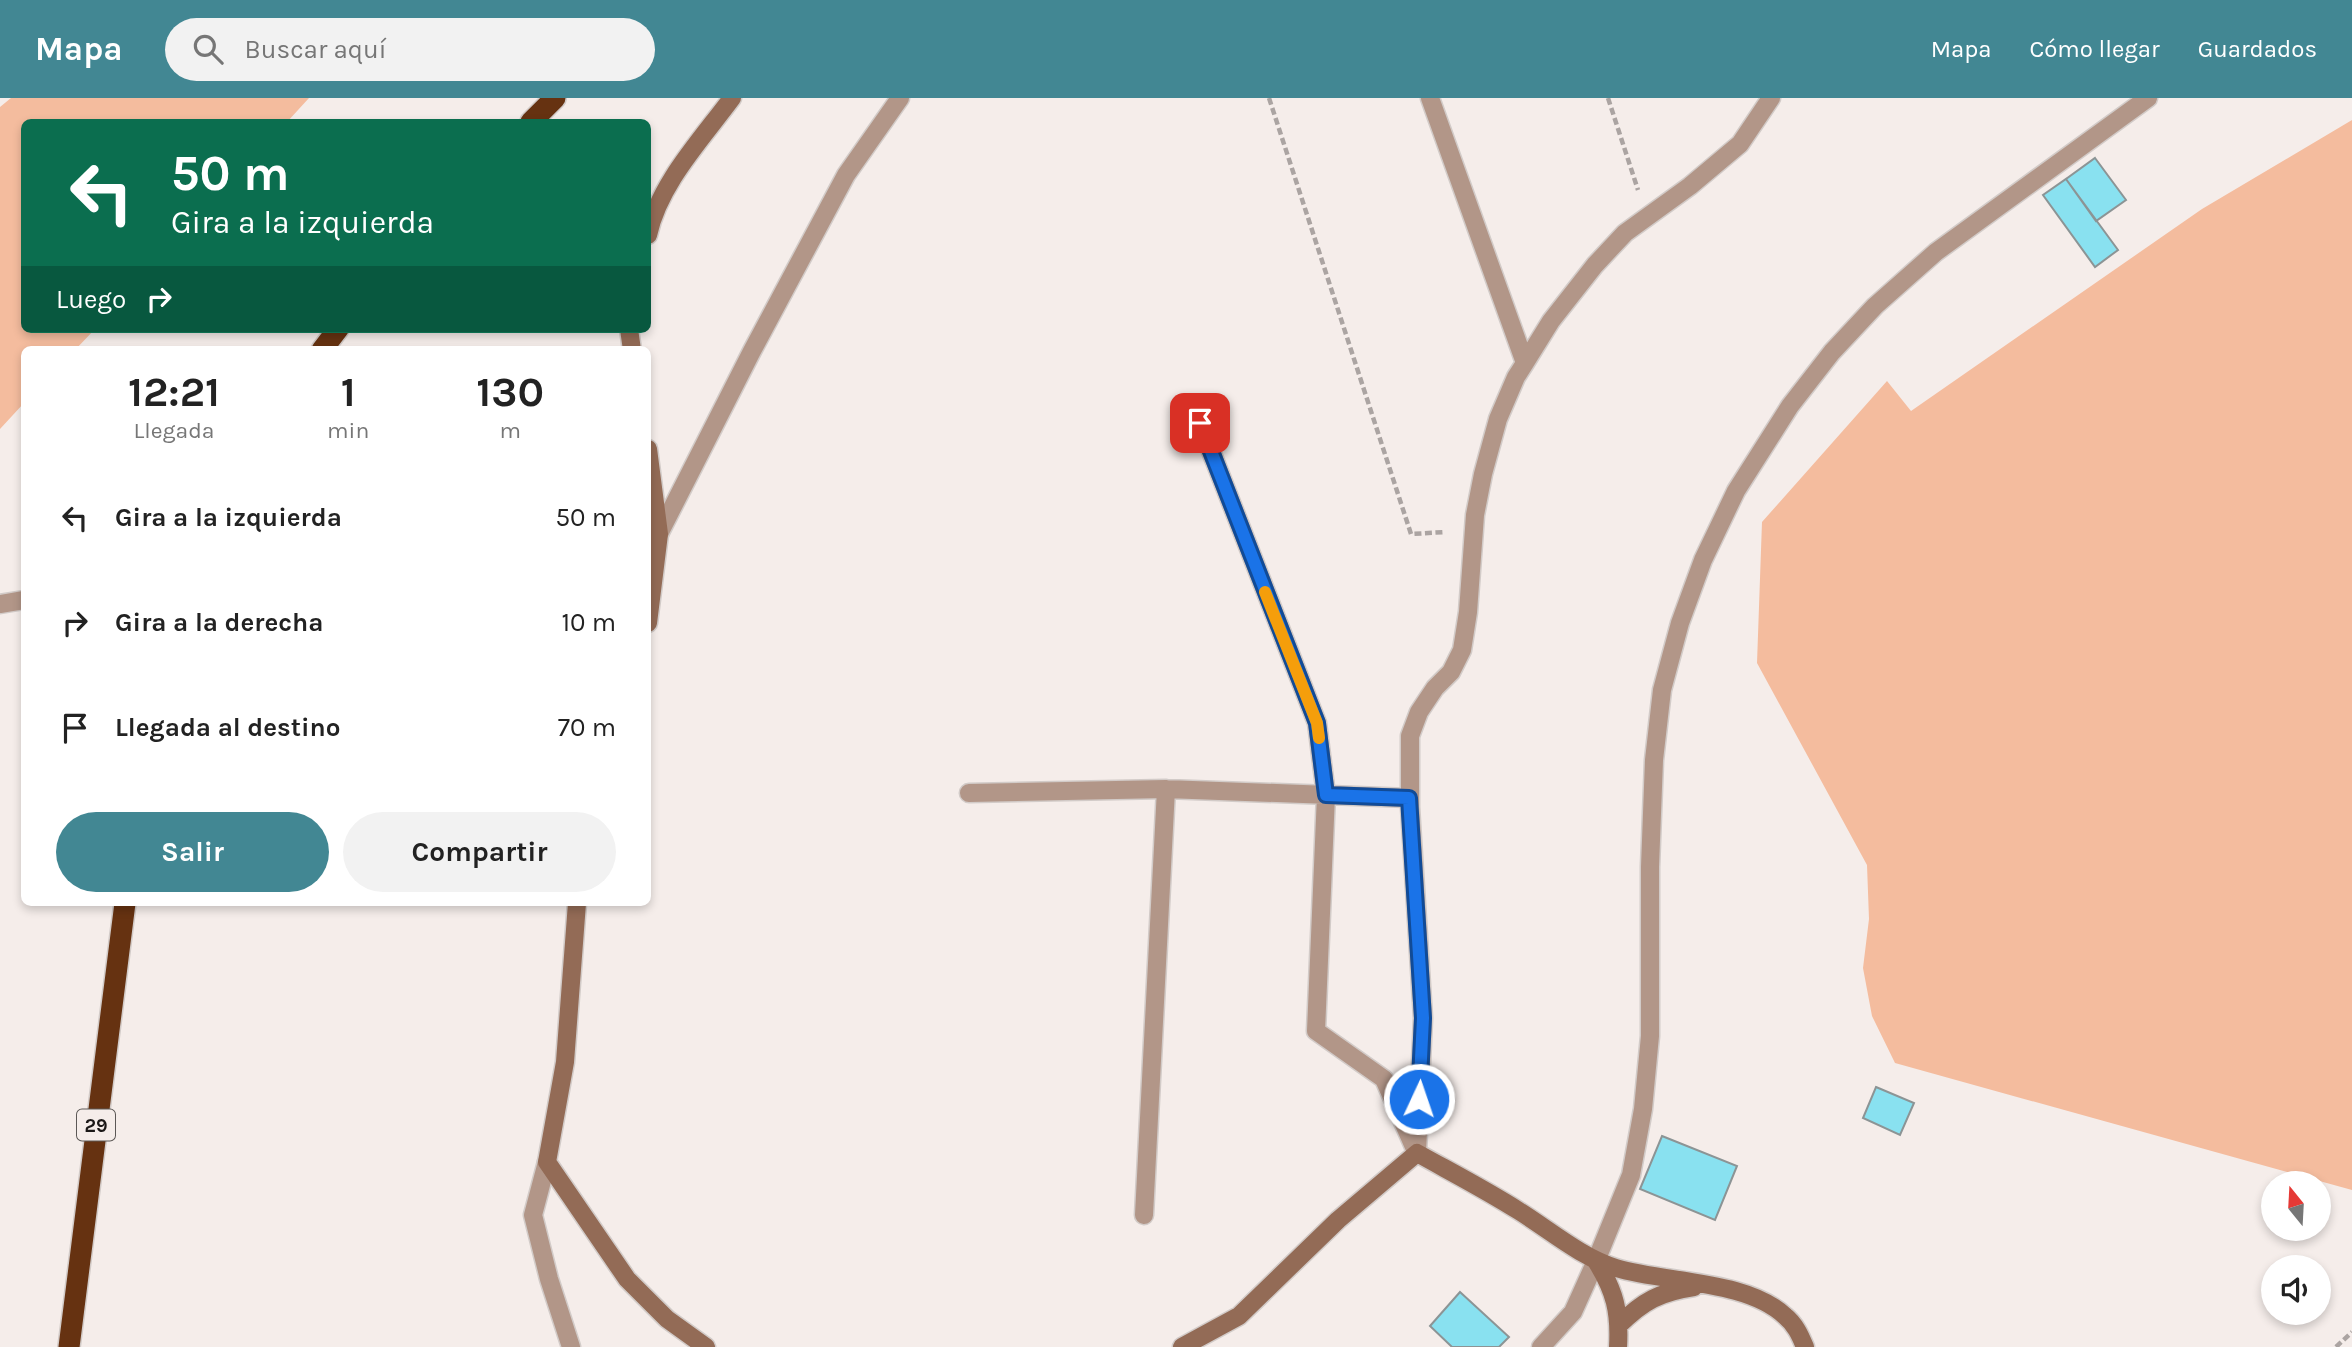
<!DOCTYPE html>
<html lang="es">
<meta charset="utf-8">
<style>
:root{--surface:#fff;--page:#f2f2f2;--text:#222;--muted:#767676;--accent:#428793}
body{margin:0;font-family:Karla,sans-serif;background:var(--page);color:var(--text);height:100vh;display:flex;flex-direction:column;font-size:26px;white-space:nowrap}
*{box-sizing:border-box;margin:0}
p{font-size:23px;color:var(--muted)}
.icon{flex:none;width:38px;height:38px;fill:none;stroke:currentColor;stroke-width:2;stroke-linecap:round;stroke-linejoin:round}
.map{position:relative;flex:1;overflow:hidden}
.sheet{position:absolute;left:21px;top:248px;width:630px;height:560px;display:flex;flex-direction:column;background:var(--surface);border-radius:10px;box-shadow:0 4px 10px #0003}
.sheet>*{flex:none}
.guide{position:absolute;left:21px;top:21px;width:630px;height:214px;border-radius:10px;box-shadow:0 4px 10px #0003;background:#0b6e4f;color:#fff;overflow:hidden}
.needle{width:46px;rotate:342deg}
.tools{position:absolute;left:2261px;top:1073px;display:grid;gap:14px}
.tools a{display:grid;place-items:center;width:70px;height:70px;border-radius:50%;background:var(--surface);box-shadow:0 4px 10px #0003;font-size:35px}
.pin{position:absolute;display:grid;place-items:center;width:60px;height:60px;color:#fff;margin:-30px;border-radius:14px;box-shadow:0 4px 10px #0006}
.me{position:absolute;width:77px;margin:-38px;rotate:3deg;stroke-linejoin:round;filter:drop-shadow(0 0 5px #0008)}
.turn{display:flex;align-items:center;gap:24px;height:147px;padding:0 35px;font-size:32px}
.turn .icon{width:91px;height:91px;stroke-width:2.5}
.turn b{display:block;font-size:49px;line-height:60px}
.then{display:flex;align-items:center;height:66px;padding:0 35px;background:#0003;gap:14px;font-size:26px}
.eta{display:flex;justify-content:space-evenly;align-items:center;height:119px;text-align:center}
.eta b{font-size:42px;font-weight:700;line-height:49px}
.action{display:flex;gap:14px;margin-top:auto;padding:14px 35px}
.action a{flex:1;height:80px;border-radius:42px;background:var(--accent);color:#fff;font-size:28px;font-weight:700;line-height:80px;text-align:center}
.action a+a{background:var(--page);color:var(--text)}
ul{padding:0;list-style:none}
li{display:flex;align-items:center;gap:21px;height:105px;padding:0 35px}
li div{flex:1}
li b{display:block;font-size:26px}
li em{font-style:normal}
header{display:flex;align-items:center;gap:42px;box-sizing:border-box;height:98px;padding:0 35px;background:var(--accent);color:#fff}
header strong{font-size:33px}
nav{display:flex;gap:38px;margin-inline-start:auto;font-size:24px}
.search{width:490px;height:63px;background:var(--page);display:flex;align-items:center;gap:18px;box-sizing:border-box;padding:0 24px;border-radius:38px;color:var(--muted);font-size:26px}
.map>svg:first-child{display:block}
.green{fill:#f4bc9e}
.building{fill:#89e1f0;stroke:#8c9495;stroke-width:2}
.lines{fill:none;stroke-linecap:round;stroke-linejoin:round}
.lane-casing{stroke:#d2cbc8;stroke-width:21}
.street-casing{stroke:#d2cbc8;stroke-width:21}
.secondary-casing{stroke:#d2cbc8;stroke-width:21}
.highway-casing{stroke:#d2cbc8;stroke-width:24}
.path{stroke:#aba4a2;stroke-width:4.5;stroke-dasharray:7 3.5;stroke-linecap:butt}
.lane{stroke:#b29688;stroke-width:18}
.street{stroke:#b29688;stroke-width:18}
.secondary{stroke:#936b56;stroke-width:18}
.highway{stroke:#663211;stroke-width:21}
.route-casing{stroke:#114b97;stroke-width:18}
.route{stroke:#1a73e8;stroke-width:12}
.slow{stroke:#f59e0b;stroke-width:12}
.labels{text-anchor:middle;stroke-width:6;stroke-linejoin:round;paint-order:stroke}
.shield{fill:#f5edea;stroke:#5c5856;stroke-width:2}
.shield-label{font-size:19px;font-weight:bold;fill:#1b1817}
</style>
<header>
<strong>Mapa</strong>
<div class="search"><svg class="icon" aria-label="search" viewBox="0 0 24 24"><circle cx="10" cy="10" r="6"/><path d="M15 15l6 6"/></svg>Buscar aquí</div>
<nav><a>Mapa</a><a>Cómo llegar</a><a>Guardados</a></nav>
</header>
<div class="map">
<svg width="2352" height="1249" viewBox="0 0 2352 1249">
<rect width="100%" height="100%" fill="#f5edea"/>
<path class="green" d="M11,0h298l-22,24h-263v207h71l-20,21h-51v53l-24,26v-322z
M2352,22v1070l-457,-127 -23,-47 -9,-48 6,-49 -2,-54 -110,-202 5,-141 125,-141 24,30 291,-202z"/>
<path class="building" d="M2095,60l31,42 -30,21 -30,-42z
M2066,81l52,71 -23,17 -52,-72z
M1876,989l38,16 -14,32 -37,-17z
M1662,1038l75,30 -22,54 -75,-31z
M1460,1194l49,45 -10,10h-47l-22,-21z"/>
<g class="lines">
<g class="lane-casing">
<path id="lane" d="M0,506l24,-4"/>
</g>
<g class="street-casing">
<path id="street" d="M1430,0l95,265
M1200,325l117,300 9,72 -10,236 68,48 31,70
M659,436l93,-183 94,-176 54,-77
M969,695l197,-4 243,9
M1417,1055l6,-135 -13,-211v-71l9,-24 16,-24 16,-16 11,-22 6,-38 7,-97 8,-41 15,-55 18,-42 9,-14 26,-42 44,-56 30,-32 65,-47 50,-42 31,-46
M547,1064l-14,53 16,64 22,68
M1144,1117l22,-426
M1541,1249l32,-35 23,-51 35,-86 12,-66 7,-73v-169l4,-107 8,-70 18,-67 23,-63 33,-69 54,-85 42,-54 43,-46 61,-54 212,-154"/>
</g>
<g class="secondary-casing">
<path id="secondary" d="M648,137c11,-51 53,-95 84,-137
M629,231l3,21
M648,351l11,85 -11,89
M577,805l-12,159 -18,100 80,117 40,40 39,28
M1596,1163c19,30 24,51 22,86
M1619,1227c24,-24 41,-33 75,-38
M1182,1249l57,-31 99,-96 79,-67c34,19 69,37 102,58 32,20 62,46 97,57 50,15 131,12 169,48 10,8 15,19 20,31"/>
</g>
<g class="highway-casing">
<path id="highway" d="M531,24l24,-24
M322,252l16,-21
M69,1249l56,-444"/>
</g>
<path class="path" d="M1269,0l142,436 34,-2
M1608,0l30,92
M2336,1249l16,-15"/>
<use href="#lane" class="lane"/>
<use href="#street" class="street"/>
<use href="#secondary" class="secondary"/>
<use href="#highway" class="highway"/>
</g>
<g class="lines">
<g class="route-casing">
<path id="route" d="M1200,325l117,300 9,72 83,3 14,220 -4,81"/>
</g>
<use href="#route" class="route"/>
<path class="slow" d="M1265,494l52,131 2,15"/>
</g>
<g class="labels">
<rect class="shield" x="77" y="1011.5" width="38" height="31" rx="5"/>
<g class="shield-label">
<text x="96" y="1034">29</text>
</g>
</g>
</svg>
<div class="tools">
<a><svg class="needle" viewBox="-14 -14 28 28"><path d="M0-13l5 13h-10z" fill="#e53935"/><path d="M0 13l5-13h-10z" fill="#767676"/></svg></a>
<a><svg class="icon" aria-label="sound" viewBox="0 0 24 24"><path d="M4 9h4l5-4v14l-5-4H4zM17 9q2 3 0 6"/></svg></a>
</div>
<div class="pin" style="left:1200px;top:325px;background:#d93025"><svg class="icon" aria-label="arrive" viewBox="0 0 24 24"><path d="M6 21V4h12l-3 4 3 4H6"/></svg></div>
<svg class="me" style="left:1419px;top:1001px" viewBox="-20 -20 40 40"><circle r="17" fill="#1a73e8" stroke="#fff" stroke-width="3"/><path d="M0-11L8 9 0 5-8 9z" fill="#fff"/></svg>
<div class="guide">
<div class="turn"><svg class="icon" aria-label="left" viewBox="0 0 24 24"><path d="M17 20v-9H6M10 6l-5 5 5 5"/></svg><div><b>50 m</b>Gira a la izquierda</div></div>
<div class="then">Luego<svg class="icon" aria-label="right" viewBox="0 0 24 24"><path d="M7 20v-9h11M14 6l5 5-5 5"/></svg></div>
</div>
<section class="sheet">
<div class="eta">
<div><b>12:21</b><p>Llegada</p></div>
<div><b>1</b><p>min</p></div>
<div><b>130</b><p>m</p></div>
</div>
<ul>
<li><svg class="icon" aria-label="left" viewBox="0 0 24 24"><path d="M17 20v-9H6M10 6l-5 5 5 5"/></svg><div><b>Gira a la izquierda</b></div><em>50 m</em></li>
<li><svg class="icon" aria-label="right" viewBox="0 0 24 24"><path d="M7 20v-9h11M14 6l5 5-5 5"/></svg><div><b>Gira a la derecha</b></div><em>10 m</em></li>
<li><svg class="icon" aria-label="arrive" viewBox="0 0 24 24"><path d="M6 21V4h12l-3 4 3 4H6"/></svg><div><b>Llegada al destino</b></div><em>70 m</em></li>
</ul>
<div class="action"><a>Salir</a><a>Compartir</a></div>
</section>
</div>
